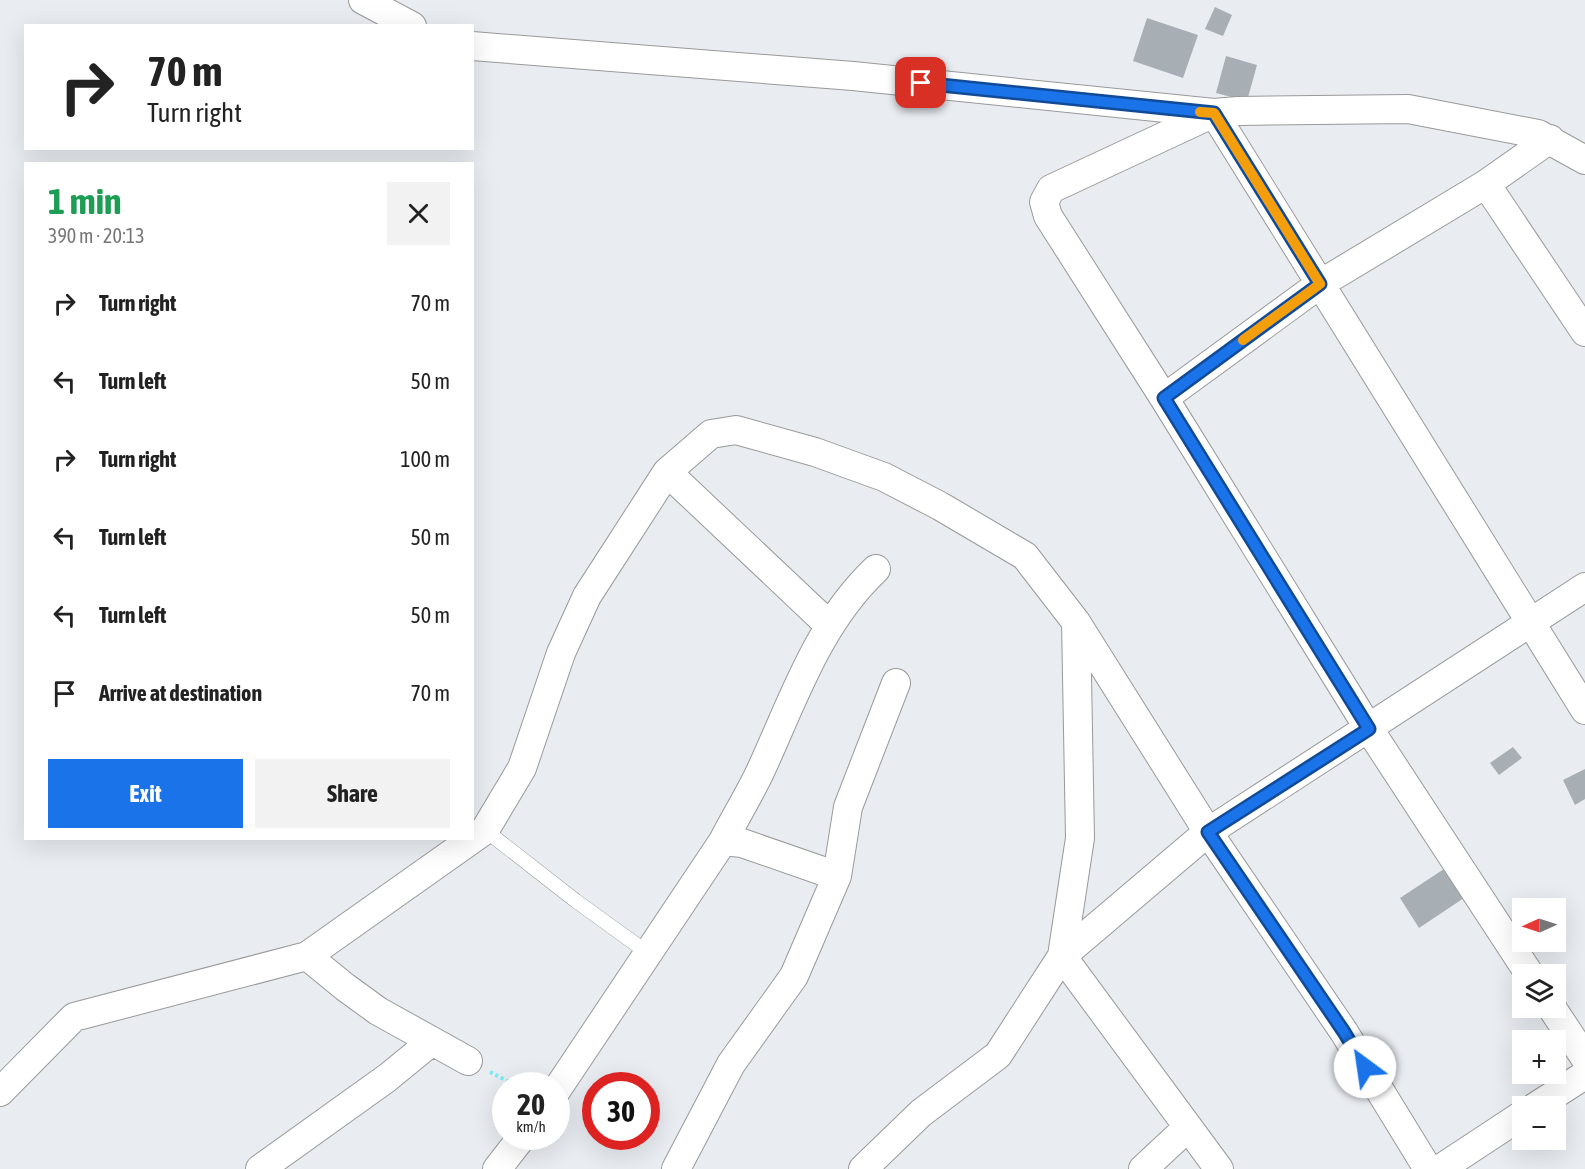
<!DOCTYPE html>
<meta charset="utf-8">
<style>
:root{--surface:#fff;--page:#f2f2f2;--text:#222;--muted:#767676;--accent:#1a73e8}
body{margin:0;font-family:"Asap Condensed",sans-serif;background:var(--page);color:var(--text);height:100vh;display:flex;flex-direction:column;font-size:22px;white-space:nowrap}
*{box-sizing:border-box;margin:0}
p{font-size:20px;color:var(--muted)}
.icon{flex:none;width:33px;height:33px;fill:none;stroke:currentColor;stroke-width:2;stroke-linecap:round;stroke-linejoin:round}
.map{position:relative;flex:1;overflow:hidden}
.panel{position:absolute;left:24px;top:162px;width:450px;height:678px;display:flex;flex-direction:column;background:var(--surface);border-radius:0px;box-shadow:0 6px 24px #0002}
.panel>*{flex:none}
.guide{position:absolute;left:24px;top:24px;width:450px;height:126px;border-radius:0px;box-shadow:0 6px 24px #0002;background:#fff;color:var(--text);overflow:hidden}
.needle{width:39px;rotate:267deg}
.buttons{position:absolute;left:1512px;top:898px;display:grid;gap:12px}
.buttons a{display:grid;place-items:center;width:54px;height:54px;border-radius:0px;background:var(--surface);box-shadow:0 6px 24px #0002;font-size:30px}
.speed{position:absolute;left:492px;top:1072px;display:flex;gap:12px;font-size:30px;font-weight:700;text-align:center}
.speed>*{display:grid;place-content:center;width:78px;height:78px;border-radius:50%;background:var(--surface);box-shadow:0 6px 24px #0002;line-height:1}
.speed small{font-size:15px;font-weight:400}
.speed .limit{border:9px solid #d22;background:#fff;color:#111}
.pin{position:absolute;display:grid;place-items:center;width:51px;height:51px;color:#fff;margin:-26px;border-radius:12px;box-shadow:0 3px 9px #0006}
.me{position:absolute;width:66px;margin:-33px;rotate:329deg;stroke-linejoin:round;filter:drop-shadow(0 0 4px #0008)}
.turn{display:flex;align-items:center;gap:21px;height:126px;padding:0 24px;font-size:27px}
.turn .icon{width:78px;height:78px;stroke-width:2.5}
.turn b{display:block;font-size:42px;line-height:51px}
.round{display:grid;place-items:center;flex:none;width:63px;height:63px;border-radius:0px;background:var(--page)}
.head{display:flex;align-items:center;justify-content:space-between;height:102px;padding:0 24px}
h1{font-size:36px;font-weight:700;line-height:45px;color:#1e9e55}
.button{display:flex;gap:12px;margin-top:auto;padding:12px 24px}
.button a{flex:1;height:69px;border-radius:0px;background:var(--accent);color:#fff;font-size:24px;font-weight:700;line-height:69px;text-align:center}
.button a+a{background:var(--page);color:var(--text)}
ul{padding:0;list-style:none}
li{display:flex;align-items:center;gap:18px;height:78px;padding:0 24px}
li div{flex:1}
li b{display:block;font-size:22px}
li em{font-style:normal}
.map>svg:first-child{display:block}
.building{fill:#a8afb4}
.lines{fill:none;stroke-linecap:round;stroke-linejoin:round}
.lane-casing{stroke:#999;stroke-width:15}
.street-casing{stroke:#999;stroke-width:30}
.path{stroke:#7aeaf2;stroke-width:4;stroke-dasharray:3 3;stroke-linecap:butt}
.lane{stroke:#fff;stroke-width:14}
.street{stroke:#fff;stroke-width:28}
.route-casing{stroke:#114b97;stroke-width:15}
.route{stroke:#1a73e8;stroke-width:10}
.slow{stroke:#f59e0b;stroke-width:10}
</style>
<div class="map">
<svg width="1585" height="1169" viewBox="0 0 1585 1169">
<rect width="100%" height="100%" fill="#e9ecf1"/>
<path class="building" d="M1215,7l17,8 -9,21 -18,-7z
M1147,18l51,17 -15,43 -50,-17z
M1226,56l31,9 -10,36 -31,-8z
M1513,747l9,11 -23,17 -9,-12z
M1585,769v30l-10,6 -12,-25z
M1447,867l20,29 -48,32 -19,-30z"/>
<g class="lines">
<g class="lane-casing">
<path id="lane" d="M485,830l91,71 72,52"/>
</g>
<g class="street-casing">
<path id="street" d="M363,0l49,26
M472,46l381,30 361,37 371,597
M1486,184l99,148
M1164,398l156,-114 166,-100 64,-45
M667,472l162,153
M1076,622l4,216 -18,118 157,213
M723,841c12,-23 26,-46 37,-69 33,-71 57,-147 116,-203
M307,956l38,31 33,24 90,50
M1530,975l-161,-246 -205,-331 -116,-182 -4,-14 7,-13 163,-76 24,-2 170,-2 130,25 47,26
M1552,1008l33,50
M556,1091l167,-250 19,2 95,33
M0,1092l74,-75 233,-61 178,-126 37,-62 39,-115 26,-57 80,-124 44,-38 25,-4 79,22 69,25 56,29 85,50 51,66 132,210 136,200 84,137
M1535,1107l50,-32
M260,1169l127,-91 44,-36
M497,1169l25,-32
M676,1169l55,-105 63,-88 43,-100 11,-69 48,-124
M863,1169l58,-56 77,-58 64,-99 146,-124 377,-245
M1143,1169l44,-41
M1440,1169l82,-54"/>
</g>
<path class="path" d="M490,1072l27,14"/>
<use href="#lane" class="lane"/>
<use href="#street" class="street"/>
</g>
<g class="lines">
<g class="route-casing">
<path id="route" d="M921,83l293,30 106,171 -156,114 205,331 -161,103 136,200 21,35"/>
</g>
<use href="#route" class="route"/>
<path class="slow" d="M1200,112l14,1 106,171 -77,56"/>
</g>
</svg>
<div class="buttons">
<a><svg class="needle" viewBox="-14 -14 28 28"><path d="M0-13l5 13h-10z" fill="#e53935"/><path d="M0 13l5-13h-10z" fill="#767676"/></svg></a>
<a><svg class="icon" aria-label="layers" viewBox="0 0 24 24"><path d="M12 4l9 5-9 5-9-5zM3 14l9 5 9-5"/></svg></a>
<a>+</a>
<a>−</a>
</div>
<div class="speed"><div>20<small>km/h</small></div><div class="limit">30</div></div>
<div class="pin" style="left:921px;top:83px;background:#d93025"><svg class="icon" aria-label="arrive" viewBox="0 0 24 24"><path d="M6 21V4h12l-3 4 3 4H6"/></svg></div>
<svg class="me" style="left:1365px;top:1067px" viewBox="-20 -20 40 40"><circle r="19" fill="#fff"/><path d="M0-13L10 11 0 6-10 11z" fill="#1a73e8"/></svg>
<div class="guide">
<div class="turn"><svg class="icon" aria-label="right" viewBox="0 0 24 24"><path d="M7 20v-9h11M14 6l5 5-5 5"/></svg><div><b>70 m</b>Turn right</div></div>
</div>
<section class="panel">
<div class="head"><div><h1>1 min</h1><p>390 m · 20:13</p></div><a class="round"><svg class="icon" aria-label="close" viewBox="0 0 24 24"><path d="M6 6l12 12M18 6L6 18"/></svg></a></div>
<ul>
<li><svg class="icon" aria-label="right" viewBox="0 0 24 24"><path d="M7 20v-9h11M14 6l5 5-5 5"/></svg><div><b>Turn right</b></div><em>70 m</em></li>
<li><svg class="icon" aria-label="left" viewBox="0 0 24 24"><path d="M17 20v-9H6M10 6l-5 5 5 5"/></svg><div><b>Turn left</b></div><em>50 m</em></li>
<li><svg class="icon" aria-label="right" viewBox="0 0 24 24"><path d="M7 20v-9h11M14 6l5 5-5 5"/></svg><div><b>Turn right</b></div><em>100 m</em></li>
<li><svg class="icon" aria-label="left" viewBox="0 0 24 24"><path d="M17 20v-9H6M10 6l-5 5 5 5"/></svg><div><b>Turn left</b></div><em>50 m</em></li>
<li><svg class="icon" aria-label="left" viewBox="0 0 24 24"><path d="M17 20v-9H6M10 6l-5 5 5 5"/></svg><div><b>Turn left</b></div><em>50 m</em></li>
<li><svg class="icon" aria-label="arrive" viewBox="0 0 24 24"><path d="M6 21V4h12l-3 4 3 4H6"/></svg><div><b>Arrive at destination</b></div><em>70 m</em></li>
</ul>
<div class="button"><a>Exit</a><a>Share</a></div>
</section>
</div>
